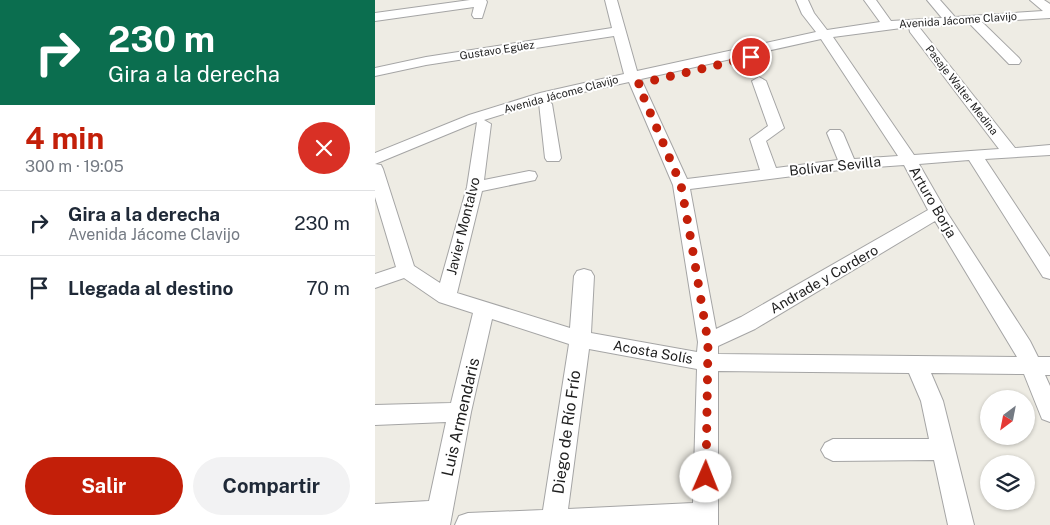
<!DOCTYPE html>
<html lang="es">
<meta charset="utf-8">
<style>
:root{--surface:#fff;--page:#f2f2f3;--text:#1f2937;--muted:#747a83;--line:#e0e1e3;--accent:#c31f09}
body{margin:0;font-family:"Public Sans",sans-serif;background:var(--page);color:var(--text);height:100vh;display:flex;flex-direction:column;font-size:19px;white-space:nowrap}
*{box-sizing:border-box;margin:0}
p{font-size:16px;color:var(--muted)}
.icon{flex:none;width:28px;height:28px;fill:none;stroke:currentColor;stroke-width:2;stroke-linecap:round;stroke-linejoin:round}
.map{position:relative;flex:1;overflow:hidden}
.sheet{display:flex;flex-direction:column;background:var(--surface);width:375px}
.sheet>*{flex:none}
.hud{background:#0b6e4f;color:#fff;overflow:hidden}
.needle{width:32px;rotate:212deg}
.controls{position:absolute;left:605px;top:390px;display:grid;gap:10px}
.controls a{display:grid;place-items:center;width:55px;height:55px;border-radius:50%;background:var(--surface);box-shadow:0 1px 4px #0004;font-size:25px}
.pin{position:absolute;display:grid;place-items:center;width:42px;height:42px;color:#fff;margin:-21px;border:2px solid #fff;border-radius:50%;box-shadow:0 1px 5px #0007}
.me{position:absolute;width:55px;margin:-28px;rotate:1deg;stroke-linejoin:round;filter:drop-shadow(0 0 4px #0008)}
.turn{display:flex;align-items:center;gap:18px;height:105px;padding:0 25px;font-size:22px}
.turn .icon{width:65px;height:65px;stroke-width:2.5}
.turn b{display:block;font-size:35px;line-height:42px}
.round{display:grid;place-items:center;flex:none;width:52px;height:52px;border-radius:26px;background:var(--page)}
.headline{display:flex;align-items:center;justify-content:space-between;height:85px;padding:0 25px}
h1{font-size:30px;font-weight:700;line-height:38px;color:var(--accent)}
.action{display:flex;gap:10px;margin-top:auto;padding:10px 25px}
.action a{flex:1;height:58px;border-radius:30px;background:var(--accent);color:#fff;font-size:20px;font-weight:700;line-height:58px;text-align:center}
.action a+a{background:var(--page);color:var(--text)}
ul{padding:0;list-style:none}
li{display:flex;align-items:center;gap:15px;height:65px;padding:0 25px;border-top:1px solid var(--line)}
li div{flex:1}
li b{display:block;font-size:19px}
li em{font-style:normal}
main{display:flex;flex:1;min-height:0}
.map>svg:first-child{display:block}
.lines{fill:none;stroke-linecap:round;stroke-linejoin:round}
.minor-casing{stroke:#a5a5a5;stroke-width:2}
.minor{fill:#fff;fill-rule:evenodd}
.route{stroke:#c31f09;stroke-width:9;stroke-dasharray:0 16.2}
.labels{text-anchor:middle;stroke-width:4;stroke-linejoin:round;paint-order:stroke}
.far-street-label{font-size:11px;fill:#1e1e1e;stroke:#fff}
.street-label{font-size:14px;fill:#1e1e1e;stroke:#fff}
.near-street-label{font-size:16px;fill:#1e1e1e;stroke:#fff}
</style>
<main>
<section class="sheet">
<div class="hud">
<div class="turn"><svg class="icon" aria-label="right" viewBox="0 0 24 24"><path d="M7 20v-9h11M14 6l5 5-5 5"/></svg><div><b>230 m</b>Gira a la derecha</div></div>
</div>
<div class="headline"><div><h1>4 min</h1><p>300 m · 19:05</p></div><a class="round" style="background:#d93025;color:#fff"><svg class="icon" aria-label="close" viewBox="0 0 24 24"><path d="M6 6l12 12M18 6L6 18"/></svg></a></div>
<ul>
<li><svg class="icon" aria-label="right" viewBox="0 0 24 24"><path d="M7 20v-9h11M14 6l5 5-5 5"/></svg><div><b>Gira a la derecha</b><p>Avenida Jácome Clavijo</p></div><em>230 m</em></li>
<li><svg class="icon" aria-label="arrive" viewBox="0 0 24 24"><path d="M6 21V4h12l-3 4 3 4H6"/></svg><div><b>Llegada al destino</b></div><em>70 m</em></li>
</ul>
<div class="action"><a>Salir</a><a>Compartir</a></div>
</section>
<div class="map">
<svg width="675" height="525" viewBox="0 0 675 525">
<rect width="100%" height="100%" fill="#eeece4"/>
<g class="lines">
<g class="minor-casing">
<path id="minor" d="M95,0h16l1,2 -5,16h-8l-2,-3 2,-8 -99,14v-8z
M230,0h12l20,71 179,-39 -14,-18 -6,-14h12l6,13 13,17 53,-8 -16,-22h12l15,21 51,-3 -15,-18h13l15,17 88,-6 -13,-11h14l6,4v14l-68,4 37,36 2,3 -2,3h-10l-40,-41 -50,4 96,121 35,-3v10l-65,4 65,98v22l-7,-2 -74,-117 -50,4 27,47 84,130 8,16h12v18h-5l5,11v36l-8,-3 -18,-45 -93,-1 12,28 31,124h-26l-14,-65 -101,1 -8,-4 -4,-7 4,-7 8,-4h96l-8,-38 -12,-28 -191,-2v154h-263l4,-9 9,-3 75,-3 26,-166 -77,-25 -21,93 -21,113h-75v-21l54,-3 17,-79 -71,3v-20l76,-2 22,-90 -34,-11 -35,-24 -29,10v-14l21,-7 -21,-70v-33l6,1 2,4 31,97 26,17 27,-96 10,-65 -102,42v-11l94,-38 71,-22 84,-19 -10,-38 -188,29 -51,11v-8l51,-11 186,-29zM534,27l1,5 89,117 -85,6 -81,-118zM446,39l77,117 -44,3 -11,-26 -3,-3h-10l-3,3 11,27 -62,8 -10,-27 18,-13 -18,-47 -7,-4 -7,4 16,45 -18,13 10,31 -73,9 -46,-100zM254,82l44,103 25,157 -1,10 -106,-19 3,-57 -3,-5 -7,-2 -7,2 -3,5 -4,52 -113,-35 25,-102 53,-11 2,-4 -2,-4 -6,-1 -45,9 7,-56 -7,-4 55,-17 6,55 2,3h12l2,-3 -9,-54 -5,-4zM529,165l24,45 -187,107 -25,12 -26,-140 158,-20zM560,221l82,136 -299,-3v-8l37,-17zM214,349l108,20 -4,134 -125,6z"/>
</g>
<use href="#minor" class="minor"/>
</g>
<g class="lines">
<path class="route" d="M331,477l2,-135 -16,-96 -11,-61 -43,-101 113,-27"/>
</g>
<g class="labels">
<g class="far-street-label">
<text transform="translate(583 20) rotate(-4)" y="4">Avenida Jácome Clavijo</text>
<text transform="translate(122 50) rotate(-9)" y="4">Gustavo Egüez</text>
<text transform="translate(587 90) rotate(52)" y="4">Pasaje Walter Medina</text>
<text transform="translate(186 94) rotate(-15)" y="4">Avenida Jácome Clavijo</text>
</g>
<g class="street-label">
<text transform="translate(460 166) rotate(-6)" y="5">Bolívar Sevilla</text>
<text transform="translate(558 202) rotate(60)" y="5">Arturo Borja</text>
<text transform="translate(88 226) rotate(-76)" y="5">Javier Montalvo</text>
<text transform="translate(449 279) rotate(-30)" y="5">Andrade y Cordero</text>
<text transform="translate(278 352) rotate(10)" y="5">Acosta Solís</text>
</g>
<g class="near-street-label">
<text transform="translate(85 417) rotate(-77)" y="6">Luis Armendaris</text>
<text transform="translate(191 432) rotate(-82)" y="6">Diego de Río Frío</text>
</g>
</g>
</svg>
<div class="controls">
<a><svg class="needle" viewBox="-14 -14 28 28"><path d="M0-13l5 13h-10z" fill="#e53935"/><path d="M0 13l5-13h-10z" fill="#747a83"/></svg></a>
<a><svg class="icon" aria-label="layers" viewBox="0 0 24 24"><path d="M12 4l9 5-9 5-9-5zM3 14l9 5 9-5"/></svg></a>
</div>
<div class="pin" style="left:376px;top:57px;background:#d93025"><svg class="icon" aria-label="arrive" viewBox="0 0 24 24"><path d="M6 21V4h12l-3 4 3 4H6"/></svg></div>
<svg class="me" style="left:331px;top:477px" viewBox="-20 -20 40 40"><circle r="19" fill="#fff"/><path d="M0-13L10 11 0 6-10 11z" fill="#c31f09"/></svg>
</div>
</main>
